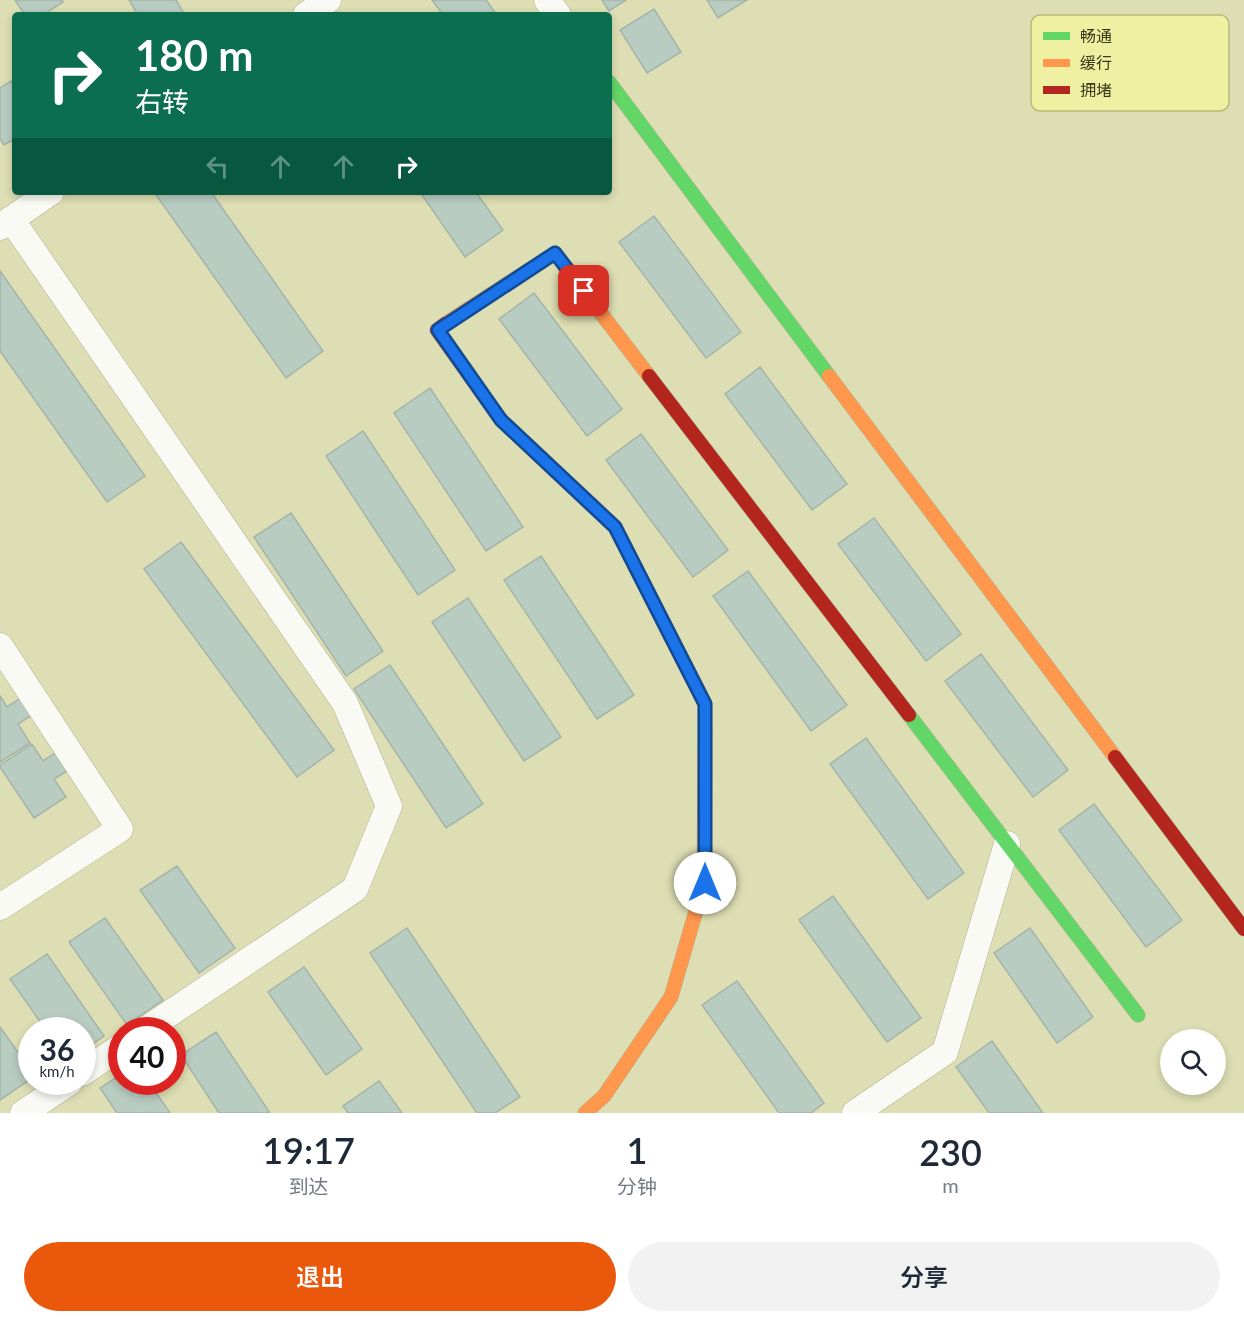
<!DOCTYPE html>
<html lang="zh">
<meta charset="utf-8">
<style>
:root{--surface:#fff;--page:#f2f2f3;--text:#1f2937;--muted:#747a83;--accent:#ea580c}
body{margin:0;font-family:Lato,"Noto Sans SC",sans-serif;background:var(--page);color:var(--text);height:100vh;display:flex;flex-direction:column;font-size:22px;white-space:nowrap}
*{box-sizing:border-box;margin:0}
p{font-size:20px;color:var(--muted)}
.icon{flex:none;width:33px;height:33px;fill:none;stroke:currentColor;stroke-width:2;stroke-linecap:round;stroke-linejoin:round}
.map{position:relative;height:1113px;overflow:hidden}
.sheet{display:flex;flex-direction:column;background:var(--surface);flex:1}
.sheet>*{flex:none}
.guide{position:absolute;left:12px;top:12px;width:600px;height:183px;border-radius:6px;box-shadow:0 3px 9px #0003;background:#0b6e4f;color:#fff;overflow:hidden}
.buttons{position:absolute;left:1160px;top:1029px;display:grid;gap:12px}
.buttons a{display:grid;place-items:center;width:66px;height:66px;border-radius:50%;background:var(--surface);box-shadow:0 3px 9px #0003;font-size:30px}
.speed{position:absolute;left:18px;top:1017px;display:flex;gap:12px;font-size:30px;font-weight:700;text-align:center}
.speed>*{display:grid;place-content:center;width:78px;height:78px;border-radius:50%;background:var(--surface);box-shadow:0 3px 9px #0003;line-height:1}
.speed small{font-size:15px;font-weight:400}
.speed .limit{border:9px solid #d22;background:#fff;color:#111}
.pin{position:absolute;display:grid;place-items:center;width:51px;height:51px;color:#fff;margin:-26px;border-radius:12px;box-shadow:0 3px 9px #0006}
.me{position:absolute;width:66px;margin:-33px;rotate:0deg;stroke-linejoin:round;filter:drop-shadow(0 0 4px #0008)}
.turn{display:flex;align-items:center;gap:21px;height:126px;padding:0 24px;font-size:27px}
.turn .icon{width:78px;height:78px;stroke-width:2.5}
.turn b{display:block;font-size:42px;line-height:51px}
.lanes{display:flex;align-items:center;height:57px;padding:0 24px;background:#0003;justify-content:center;gap:30px;direction:ltr}
.lanes .off{opacity:.35}
.eta{display:flex;justify-content:space-evenly;align-items:center;height:102px;text-align:center}
.eta b{font-size:36px;font-weight:600;line-height:42px}
.button{display:flex;gap:12px;margin-top:auto;padding:12px 24px}
.button a{flex:1;height:69px;border-radius:36px;background:var(--accent);color:#fff;font-size:24px;font-weight:600;line-height:69px;text-align:center}
.button a+a{background:var(--page);color:var(--text)}
.map>svg:first-child{display:block}
.building{fill:#b9ccc2;stroke:#a4b4a8;stroke-width:1.5}
.lines{fill:none;stroke-linecap:round;stroke-linejoin:round}
.street-casing{stroke:#aeae8c;stroke-width:27}
.fast-casing{stroke:#aeae8c;stroke-width:15}
.slow-casing{stroke:#aeae8c;stroke-width:15}
.jam-casing{stroke:#aeae8c;stroke-width:15}
.street{stroke:#fafaf4;stroke-width:26}
.fast{stroke:#63d668;stroke-width:14}
.slow{stroke:#ff974d;stroke-width:14}
.jam{stroke:#b3261e;stroke-width:14}
.route-casing{stroke:#114b97;stroke-width:15}
.route{stroke:#1a73e8;stroke-width:10}
.key{fill:#f0f0a3;stroke:#b9b97a;stroke-width:1.5}
.key-label{font-size:16px;fill:#3a391a}
</style>
<div class="map">
<svg width="1244" height="1113" viewBox="0 0 1244 1113">
<rect width="100%" height="100%" fill="#dedeb4"/>
<path class="building" d="M15,0h47l1,2 -20,13h-18z
M129,0h47l9,15h-47z
M432,0h54l11,15h-54z
M602,0h24l-17,11z
M707,0h40l-29,18z
M654,9l27,43 -34,21 -27,-43z
M11,81l4,7v51l-11,6 -4,-6v-51z
M154,192h57l112,159 -37,27z
M420,192h56l27,38 -38,27z
M654,216l87,116 -35,26 -87,-116z
M0,271l145,205 -38,26 -107,-151z
M534,293l88,116 -35,27 -88,-117z
M760,367l87,117 -35,26 -87,-116z
M430,388l93,139 -37,24 -92,-138z
M363,431l92,139 -37,25 -92,-139z
M641,434l87,116 -35,27 -87,-117z
M291,513l92,138 -37,25 -92,-139z
M874,518l87,116 -35,27 -88,-117z
M181,542l153,208 -37,27 -153,-208z
M541,556l93,139 -37,24 -93,-139z
M748,571l99,134 -36,26 -98,-135z
M468,598l93,139 -37,24 -92,-139z
M981,654l87,116 -35,27 -88,-116z
M390,665l93,139 -37,24 -92,-139z
M0,696l7,11 17,-11 11,17 -17,11 12,19 -30,19z
M866,738l98,135 -36,26 -98,-135z
M32,744l11,17 17,-11 12,18 -18,11 12,18 -32,21 -34,-51v-2z
M1094,804l88,116 -36,27 -87,-117z
M177,866l58,82 -36,25 -59,-83z
M833,896l88,122 -34,24 -88,-122z
M105,918l58,82 -36,25 -58,-83z
M407,928l113,169 -25,16h-18l-107,-160z
M1030,928l63,89 -36,26 -63,-90z
M47,954l57,82 -22,15v-21h-36l-36,-51z
M304,967l58,82 -36,26 -58,-83z
M737,981l87,122 -13,10h-32l-77,-108z
M0,1027l32,45v6l-32,22z
M216,1032l54,81h-51l-38,-58z
M992,1041l51,72h-54l-33,-46z
M122,1074v8h27l21,31h-53l-17,-25z
M379,1081l23,32h-54l-5,-7z"/>
<g class="lines">
<g class="street-casing">
<path id="street" d="M547,0l11,15
M306,15l22,-15
M11,219l334,484 44,103 -34,83 -210,141
M0,227l51,-35
M0,646l120,183 -120,78
M82,1073l40,-27
M23,1113l47,-31
M855,1113l90,-61 62,-208"/>
</g>
<g class="fast-casing">
<path id="fast" d="M609,82l220,294
M909,715l229,300"/>
</g>
<g class="slow-casing">
<path id="slow" d="M445,324l110,-71 94,123
M829,376l286,381
M585,1113l19,-17 67,-99 33,-114 1,-152"/>
</g>
<g class="jam-casing">
<path id="jam" d="M445,324l-8,6 64,90 114,107 90,177v27
M649,376l260,339
M1115,757l129,172"/>
</g>
<use href="#street" class="street"/>
<use href="#fast" class="fast"/>
<use href="#slow" class="slow"/>
<use href="#jam" class="jam"/>
</g>
<g class="lines">
<g class="route-casing">
<path id="route" d="M584,291l-29,-38 -117,77 63,90 114,107 90,177v179"/>
</g>
<use href="#route" class="route"/>
</g>
<rect x="1031" y="15" width="198" height="96" rx="9" class="key"/>
<rect x="1043" y="32" width="27" height="8" fill="#63d668"/>
<rect x="1043" y="59" width="27" height="8" fill="#ff974d"/>
<rect x="1043" y="86" width="27" height="8" fill="#b3261e"/>
<g class="key-label">
<text x="1080" y="42">畅通</text>
<text x="1080" y="69">缓行</text>
<text x="1080" y="96">拥堵</text>
</g>
</svg>
<div class="buttons">
<a><svg class="icon" aria-label="search" viewBox="0 0 24 24"><circle cx="10" cy="10" r="6"/><path d="M15 15l6 6"/></svg></a>
</div>
<div class="speed"><div>36<small>km/h</small></div><div class="limit">40</div></div>
<div class="pin" style="left:584px;top:291px;background:#d93025"><svg class="icon" aria-label="arrive" viewBox="0 0 24 24"><path d="M6 21V4h12l-3 4 3 4H6"/></svg></div>
<svg class="me" style="left:705px;top:883px" viewBox="-20 -20 40 40"><circle r="19" fill="#fff"/><path d="M0-13L10 11 0 6-10 11z" fill="#1a73e8"/></svg>
<div class="guide">
<div class="turn"><svg class="icon" aria-label="right" viewBox="0 0 24 24"><path d="M7 20v-9h11M14 6l5 5-5 5"/></svg><div><b>180 m</b>右转</div></div>
<div class="lanes"><svg class="icon off" aria-label="left" viewBox="0 0 24 24"><path d="M17 20v-9H6M10 6l-5 5 5 5"/></svg><svg class="icon off" aria-label="ahead" viewBox="0 0 24 24"><path d="M12 20V5M6 11l6-6 6 6"/></svg><svg class="icon off" aria-label="ahead" viewBox="0 0 24 24"><path d="M12 20V5M6 11l6-6 6 6"/></svg><svg class="icon" aria-label="right" viewBox="0 0 24 24"><path d="M7 20v-9h11M14 6l5 5-5 5"/></svg></div>
</div>
</div>
<section class="sheet">
<div class="eta">
<div><b>19:17</b><p>到达</p></div>
<div><b>1</b><p>分钟</p></div>
<div><b>230</b><p>m</p></div>
</div>
<div class="button"><a>退出</a><a>分享</a></div>
</section>
